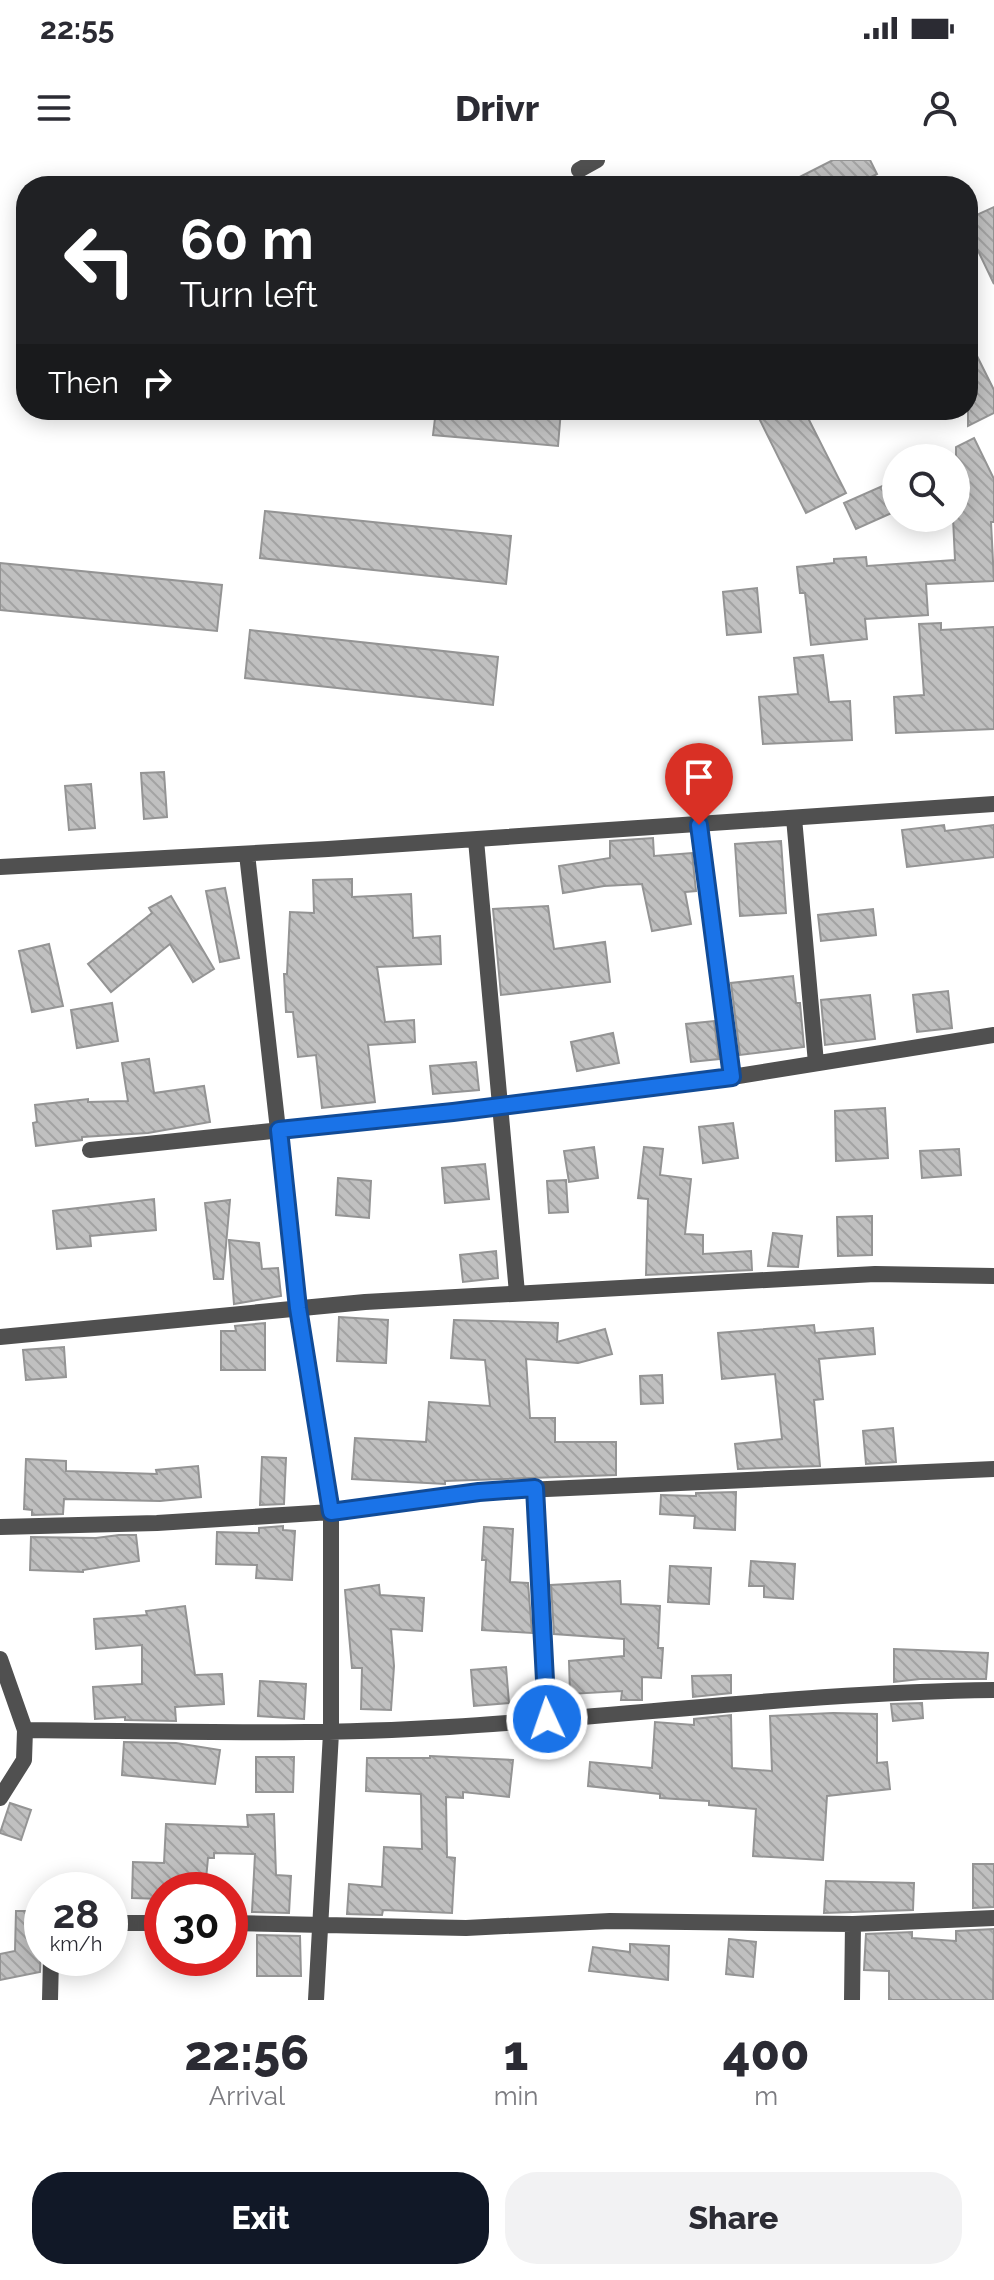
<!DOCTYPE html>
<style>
:root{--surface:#fff;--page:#f2f2f3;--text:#2b2b33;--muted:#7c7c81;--accent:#111827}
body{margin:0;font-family:Raleway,sans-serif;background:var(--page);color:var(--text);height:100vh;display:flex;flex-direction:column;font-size:30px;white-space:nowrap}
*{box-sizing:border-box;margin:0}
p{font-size:26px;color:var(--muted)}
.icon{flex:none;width:44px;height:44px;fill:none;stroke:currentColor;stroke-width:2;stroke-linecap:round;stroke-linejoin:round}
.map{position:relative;height:1840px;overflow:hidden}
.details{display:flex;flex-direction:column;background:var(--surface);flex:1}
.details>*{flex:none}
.guide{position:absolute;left:16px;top:16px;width:962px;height:244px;border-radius:32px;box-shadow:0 4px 20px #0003;background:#202124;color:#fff;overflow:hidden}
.controls{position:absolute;left:882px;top:284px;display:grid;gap:16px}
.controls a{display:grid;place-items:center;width:88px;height:88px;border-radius:50%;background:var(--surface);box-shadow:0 4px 20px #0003;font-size:40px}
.speed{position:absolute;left:24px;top:1712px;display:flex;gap:16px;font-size:40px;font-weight:700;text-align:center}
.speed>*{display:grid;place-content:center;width:104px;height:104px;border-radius:50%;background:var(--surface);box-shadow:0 4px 20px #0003;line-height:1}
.speed small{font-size:20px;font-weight:400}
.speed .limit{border:12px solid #d22;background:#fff;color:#111}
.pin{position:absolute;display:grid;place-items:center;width:68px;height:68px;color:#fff;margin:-82px -34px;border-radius:50% 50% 50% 0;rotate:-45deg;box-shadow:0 0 8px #0007}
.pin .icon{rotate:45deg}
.me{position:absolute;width:88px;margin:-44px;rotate:357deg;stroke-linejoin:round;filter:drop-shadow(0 0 6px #0008)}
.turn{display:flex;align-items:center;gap:28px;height:168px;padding:0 32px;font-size:36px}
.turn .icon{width:104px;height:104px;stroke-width:2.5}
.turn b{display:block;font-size:56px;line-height:68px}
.then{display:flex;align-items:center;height:76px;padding:0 32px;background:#0003;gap:16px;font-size:30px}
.eta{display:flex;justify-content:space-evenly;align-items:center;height:136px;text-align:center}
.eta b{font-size:48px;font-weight:800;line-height:56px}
.action{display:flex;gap:16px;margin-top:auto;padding:16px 32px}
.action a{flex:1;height:92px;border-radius:32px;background:var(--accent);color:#fff;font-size:32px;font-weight:800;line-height:92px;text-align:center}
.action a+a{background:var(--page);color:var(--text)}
.status{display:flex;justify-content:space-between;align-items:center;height:56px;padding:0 40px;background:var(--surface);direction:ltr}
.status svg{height:22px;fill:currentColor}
header{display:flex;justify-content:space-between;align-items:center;height:104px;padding:0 32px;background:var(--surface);font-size:36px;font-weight:800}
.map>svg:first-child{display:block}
.building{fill:url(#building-back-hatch);stroke:#949494;stroke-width:2}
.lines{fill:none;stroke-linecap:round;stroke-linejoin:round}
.street{stroke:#505050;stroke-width:16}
.route-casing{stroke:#114b97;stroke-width:20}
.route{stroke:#1a73e8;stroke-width:14}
</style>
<div class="status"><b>22:55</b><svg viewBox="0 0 49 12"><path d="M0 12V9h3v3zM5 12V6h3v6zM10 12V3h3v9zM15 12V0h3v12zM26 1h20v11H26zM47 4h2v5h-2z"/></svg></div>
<header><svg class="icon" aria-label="menu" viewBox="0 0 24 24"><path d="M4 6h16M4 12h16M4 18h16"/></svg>Drivr<svg class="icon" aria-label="person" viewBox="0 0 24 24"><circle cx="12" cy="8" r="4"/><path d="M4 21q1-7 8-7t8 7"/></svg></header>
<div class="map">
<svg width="994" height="1840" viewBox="0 0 994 1840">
<defs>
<pattern id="building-back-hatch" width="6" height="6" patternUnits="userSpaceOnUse" patternTransform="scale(2)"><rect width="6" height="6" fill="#c0c0c0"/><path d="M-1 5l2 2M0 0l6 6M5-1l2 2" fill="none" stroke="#a3a3a3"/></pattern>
</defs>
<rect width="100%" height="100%" fill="#fff"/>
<path class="building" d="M833,0h37l7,14 -23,12h-72z
M994,47v77l-26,-54v-11z
M968,178l26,52v23l-26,13z
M436,250h125l-3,36 -125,-11z
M755,250h49l42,83 -40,20z
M974,278l20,41v43h-3l3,59 -68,3 2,31 -63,4 2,20 -56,6 -6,-52h-5l-3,-26 37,-4v-4l32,-2 1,9 88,-6 -2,-42h3v-71z
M896,320v31l-40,18 -12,-26z
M265,351l246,25 -5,48 -246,-26z
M0,403l222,22 -5,46 -217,-21z
M757,428l4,44 -34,3 -4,-43z
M941,463v7l53,-3v102l-98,4 -2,-36 30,-2 -5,-71z
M250,470l248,27 -5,48 -248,-27z
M823,495l6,47 21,-1 2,39 -89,4 -4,-47 39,-3 -4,-36z
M164,612l3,45 -23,2 -3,-46z
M91,624l4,44 -26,2 -4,-44z
M944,665l1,6 49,-6v32l-87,10 -5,-37z
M653,678l1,18 38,-3 4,38 -11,1 6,32 -39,7 -10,-47 -38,2 -41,7 -4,-27 51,-8v-17z
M781,681l5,72 -46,3 -5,-72z
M352,719v18l59,-3 2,44 27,-2 1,28 -64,3 8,55 29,-2 1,22 -47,3 7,57 -53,6 -6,-53 -18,2 -5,-45h-7l-2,-38h3l3,-62 24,1 -1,-33z
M225,728l14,70 -19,4 -14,-71z
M171,736l43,73 -21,13 -23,-38 -59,48 -23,-28 64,-51 -3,-5z
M548,746l6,43 51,-7 5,40 -109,13 -8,-86z
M873,749l3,26 -55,6 -3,-26z
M49,784l14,62 -31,6 -13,-61z
M793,816l3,27h4l4,44 -64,8 -9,-72z
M948,831l4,37 -35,4 -4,-37z
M870,835l5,44 -50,6 -4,-45z
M112,843l6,38 -41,7 -6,-38z
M714,861l5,38 -28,3 -5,-38z
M613,873l6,30 -42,8 -6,-29z
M149,899l5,34 50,-7 6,36 -62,11 -66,4v3l-46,6 -3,-23 4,-1 -2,-17 53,-6v3l40,-1 -6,-38z
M476,902l3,28 -46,4 -3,-28z
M885,948l3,50 -52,3 -1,-50z
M733,963l5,35 -35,5 -4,-36z
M594,987l4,31 -29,4 -5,-31z
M644,987l19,2 -3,26 31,4 -6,55 18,1v19l48,-3 1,19 -106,5 2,-76 -10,-1z
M959,989l2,26 -39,3 -2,-27z
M485,1004l4,35 -44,4 -3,-35z
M338,1018l33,3 -2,37 -33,-3z
M566,1020l2,32 -19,1 -2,-32z
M154,1039l2,31 -66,6 1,10 -34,3 -4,-38z
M230,1040l-7,79h-9l-9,-76z
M872,1056v39l-34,1 -1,-39z
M773,1073l29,3 -4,31 -30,-1z
M229,1080l30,3 3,26 16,-1 3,28 -47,8z
M496,1091l2,27 -35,4 -3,-27z
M339,1157l49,3 -2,43 -49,-2z
M454,1160l104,3 -1,19 48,-13 7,25 -34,9 -52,-4 4,59h25v24h61v33l-171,6v3l-93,-5 3,-41 71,4 3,-40 61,4 -5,-46 -34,-2z
M265,1163v47h-44v-39h15l-1,-5z
M814,1165l1,8 58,-5 2,26 -56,5 4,40 -9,1 6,66 -82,3 -3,-25 47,-5 -7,-65 -53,5 -4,-46z
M64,1187l2,30 -40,3 -3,-30z
M662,1215l1,28 -22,1 -1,-28z
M893,1268l3,34 -30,2 -3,-33z
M262,1297l24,1 -2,46 -24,1z
M26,1299l40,2v10l91,3 -1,-4 42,-4 3,31 -41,4 -96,-2 -1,15 -31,1v-5l-8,-1z
M736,1332l-1,38 -41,-2 1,-12 -35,-2 1,-19 35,1v-3z
M283,1366v4l12,1 -3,49 -36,-2 1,-13 -41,-1 1,-32 42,1v-5z
M484,1367l29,2 -3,53 18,1 4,50 -50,-3 4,-70h-4z
M119,1375h17l3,26 -56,9v2l-53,-2 1,-33 65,1z
M751,1401l44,3 -2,35 -29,-2v-11h-15z
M670,1406l41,2 -2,36 -41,-2z
M620,1421l1,23 39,2 -2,42h5l-2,30 -19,-1v23h-21l1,-9 -52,3 -1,-33 55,-5v-17l-70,-5 -3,-49z
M379,1425l1,10 44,3 -2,33 -31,-2 3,37 -3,44 -30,-1 1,-41h-10l-7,-78z
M185,1446l10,69 27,-1 2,30 -49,3 1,14 -51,-1v-3l-30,2 -2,-32 49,-3v-39l-46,4 -2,-30 53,-4 -1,-4z
M894,1489l94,4 -2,26h-66l-26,3z
M506,1507l3,36 -35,3 -3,-36z
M731,1515v18l-38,4 -1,-21z
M260,1521l46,3 -2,35 -46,-3z
M922,1543l1,15 -30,3 -2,-17z
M833,1553l44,1v49l10,-1 3,27 -63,7 -4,64 -70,-4 3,-47 -47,-4v-4l-49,-3v-4l-72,-8 2,-24 62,6 3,-46 39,3v-6l37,-4 1,53 40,3 -2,-55z
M124,1582l52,1 44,7 -5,34 -93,-9z
M430,1596l83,4 -4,37 -46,-5v6l-17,-1 1,60 8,1 -3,55 -69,-3 -1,5 -35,-1 2,-30 33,3 2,-40 38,2 -1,-55 -55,-3 1,-33h63z
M256,1597h38l-1,35h-37z
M10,1643l21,7 -10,30 -21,-7z
M274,1654l2,61 15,1 -2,37 -37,-1 3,-58 -41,-1v5h-6l-3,32h-43v9l-30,-1 1,-36 31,1 2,-39 82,3 -1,-12z
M973,1704h21v43l-21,1z
M826,1721l88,2 -1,27 -89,3z
M16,1751h26l-2,61 -40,8v-26l15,-3z
M994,1769l-1,71h-104v-29l-25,-1 2,-36 46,-2v6l44,3v-10z
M257,1775l43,1 1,40h-44z
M729,1779l27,3 -3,35 -27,-3z
M630,1784l39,2 -1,34 -79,-9 4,-24 37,5z"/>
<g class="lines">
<path class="street" d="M579,10l18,-10
M794,658l22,245
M699,665l33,252
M476,680l41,453
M247,694l51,454 33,204v221l-15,267
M0,707l328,-18 666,-45
M90,990l363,-38 279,-35 262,-42
M0,1177l365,-35 510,-28 119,2
M535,1328l12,231
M0,1367l157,-4 174,-11 148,-20 515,-23
M0,1499l25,71 -1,30 -24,38
M25,1570c141,1 283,6 424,-3 182,-11 363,-35 545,-37
M110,1763h52
M230,1763l236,5 144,-7 243,3 141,-6
M50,1840l1,-42
M852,1840l1,-76"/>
</g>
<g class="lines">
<g class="route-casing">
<path id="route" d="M547,1559l-12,-231 -56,4 -148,20 -33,-204 -19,-178 174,-18 279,-35 -33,-252"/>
</g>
<use href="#route" class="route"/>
</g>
</svg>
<div class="controls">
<a><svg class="icon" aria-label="search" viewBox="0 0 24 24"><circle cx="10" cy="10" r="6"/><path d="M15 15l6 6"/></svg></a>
</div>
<div class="speed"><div>28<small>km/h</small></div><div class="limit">30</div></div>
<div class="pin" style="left:699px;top:665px;background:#d93025"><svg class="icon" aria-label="arrive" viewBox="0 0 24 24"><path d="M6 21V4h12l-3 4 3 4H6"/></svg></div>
<svg class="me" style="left:547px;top:1559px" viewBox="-20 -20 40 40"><circle r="17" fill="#1a73e8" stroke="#fff" stroke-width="3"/><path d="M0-11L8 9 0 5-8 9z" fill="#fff"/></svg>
<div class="guide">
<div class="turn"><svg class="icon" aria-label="left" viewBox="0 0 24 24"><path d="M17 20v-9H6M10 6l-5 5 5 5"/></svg><div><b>60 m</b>Turn left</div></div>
<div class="then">Then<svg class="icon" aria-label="right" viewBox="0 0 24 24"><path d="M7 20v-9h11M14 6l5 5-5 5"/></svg></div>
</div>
</div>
<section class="details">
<div class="eta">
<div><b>22:56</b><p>Arrival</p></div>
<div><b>1</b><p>min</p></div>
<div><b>400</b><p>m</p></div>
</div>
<div class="action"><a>Exit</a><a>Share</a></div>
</section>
